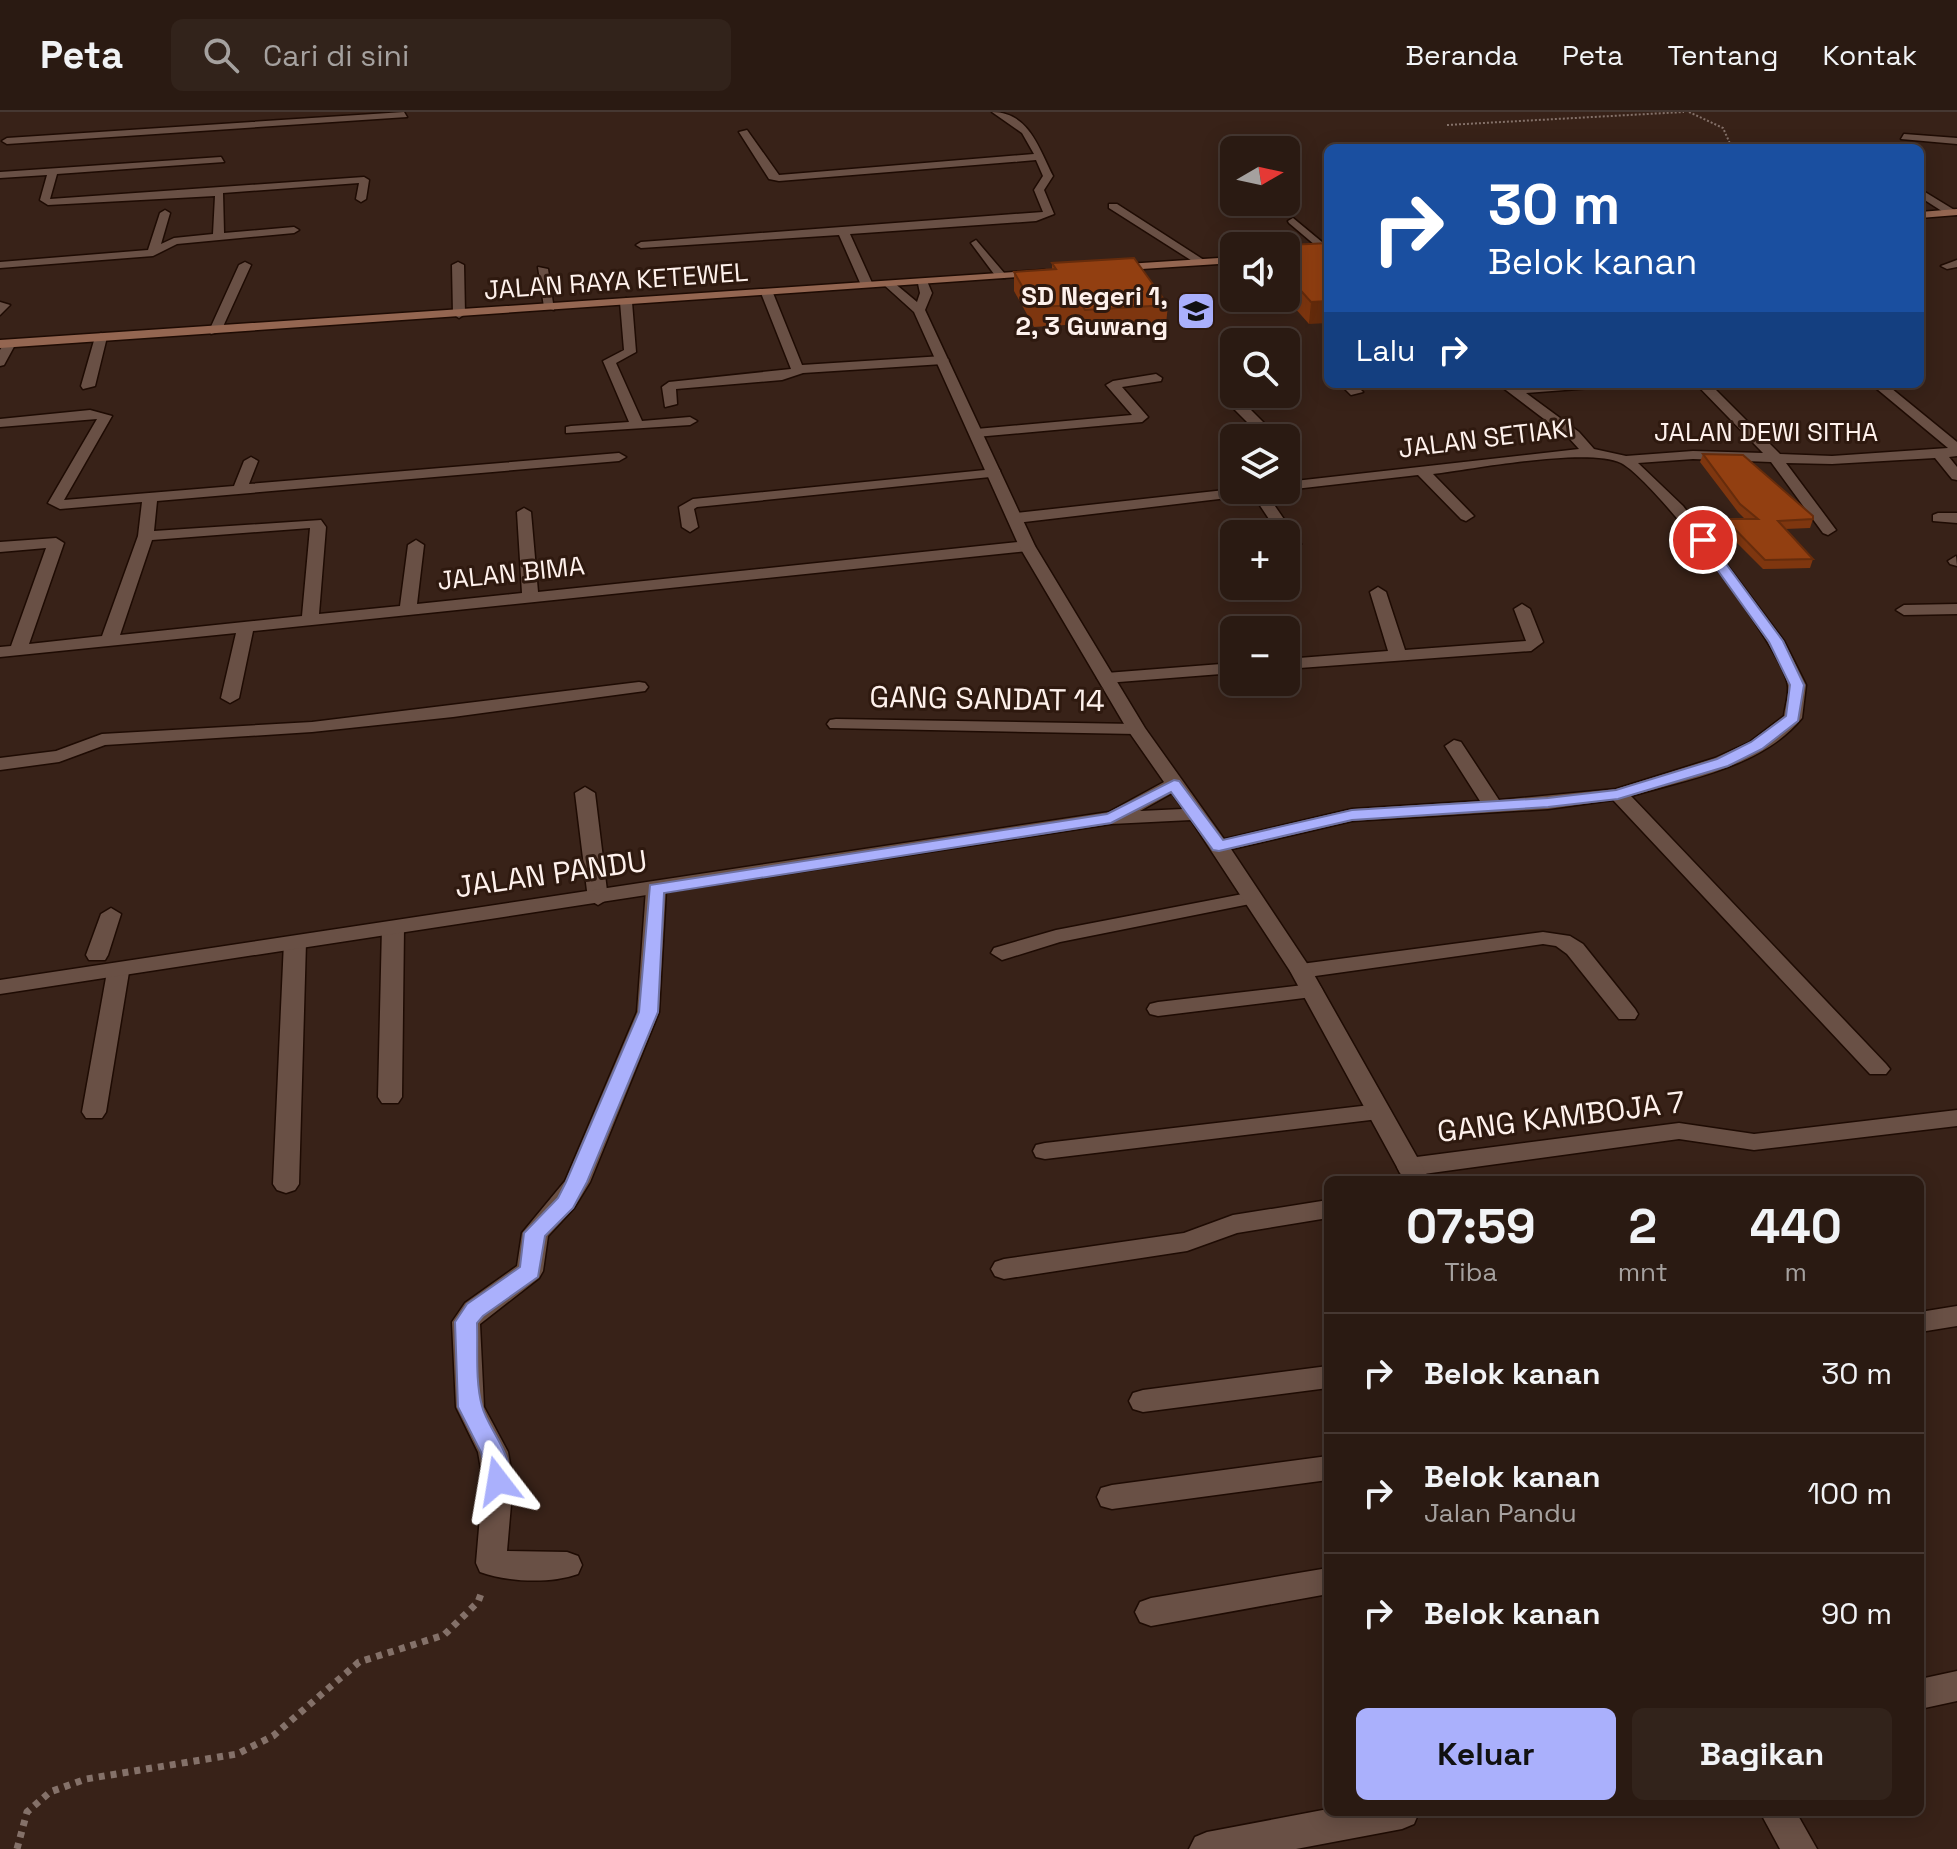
<!DOCTYPE html>
<html lang="id">
<meta charset="utf-8">
<style>
:root{--surface:#2a1a12;--page:#32231b;--text:#f1f3f6;--muted:#a5a19f;--line:#463832;--accent:#aab0fc}
body{margin:0;font-family:"Space Grotesk",sans-serif;background:var(--page);color:var(--text);height:100vh;display:flex;flex-direction:column;font-size:30px;white-space:nowrap}
*{box-sizing:border-box;margin:0}
p{font-size:26px;color:var(--muted)}
.icon{flex:none;width:44px;height:44px;fill:none;stroke:currentColor;stroke-width:2;stroke-linecap:round;stroke-linejoin:round}
.map{position:relative;flex:1;overflow:hidden}
.drawer{position:absolute;left:1324px;top:1064px;width:600px;height:640px;display:flex;flex-direction:column;background:var(--surface);border-radius:12px;box-shadow:0 4px 20px #0003,0 0 0 2px var(--line)}
.drawer>*{flex:none}
.banner{position:absolute;left:1324px;top:32px;width:600px;height:244px;border-radius:12px;box-shadow:0 4px 20px #0003,0 0 0 2px var(--line);background:#1a4fa0;color:#fff;overflow:hidden}
.needle{width:52px;rotate:81deg}
.controls{position:absolute;left:1220px;top:24px;display:grid;gap:16px}
.controls a{display:grid;place-items:center;width:80px;height:80px;border-radius:12px;background:var(--surface);box-shadow:0 4px 20px #0003,0 0 0 2px var(--line);font-size:40px}
.pin{position:absolute;display:grid;place-items:center;width:68px;height:68px;color:#fff;margin:-34px;border:4px solid #fff;border-radius:50%;box-shadow:0 2px 8px #0007}
.me{position:absolute;width:88px;margin:-44px;rotate:346deg;stroke-linejoin:round;filter:drop-shadow(0 0 6px #0008)}
.turn{display:flex;align-items:center;gap:28px;height:168px;padding:0 32px;font-size:36px}
.turn .icon{width:104px;height:104px;stroke-width:2.5}
.turn b{display:block;font-size:56px;line-height:68px}
.then{display:flex;align-items:center;height:76px;padding:0 32px;background:#0003;gap:16px;font-size:30px}
.eta{display:flex;justify-content:space-evenly;align-items:center;height:136px;text-align:center}
.eta b{font-size:48px;font-weight:700;line-height:56px}
.button{display:flex;gap:16px;margin-top:auto;padding:16px 32px}
.button a{flex:1;height:92px;border-radius:12px;background:var(--accent);color:#111;font-size:32px;font-weight:700;line-height:92px;text-align:center}
.button a+a{background:var(--page);color:var(--text)}
ul{padding:0;list-style:none}
li{display:flex;align-items:center;gap:24px;height:120px;padding:0 32px;border-top:2px solid var(--line)}
li div{flex:1}
li b{display:block;font-size:30px}
li em{font-style:normal}
header{display:flex;align-items:center;gap:48px;box-sizing:border-box;height:112px;padding:0 40px;background:var(--surface);border-bottom:2px solid var(--line)}
header strong{font-size:38px}
nav{display:flex;gap:44px;margin-inline-start:auto;font-size:28px}
.search{width:560px;height:72px;background:var(--page);display:flex;align-items:center;gap:20px;box-sizing:border-box;padding:0 28px;border-radius:12px;color:var(--muted);font-size:30px}
.map>svg:first-child{display:block}
.lines{fill:none;stroke-linecap:round;stroke-linejoin:round}
.service-casing{stroke:#1e0b03;stroke-width:3}
.minor-casing{stroke:#1e0b03;stroke-width:3}
.tertiary-casing{stroke:#1e0b03;stroke-width:3}
.secondary-casing{stroke:#1e0b03;stroke-width:3}
.path-far1{stroke:#847169;stroke-width:2;stroke-dasharray:2 2;stroke-linecap:butt}
.path{stroke:#847169;stroke-width:7;stroke-dasharray:6 6;stroke-linecap:butt}
.service{fill:#695045;fill-rule:evenodd}
.minor{fill:#695045;fill-rule:evenodd}
.tertiary{fill:#695045;fill-rule:evenodd}
.secondary{fill:#946651;fill-rule:evenodd}
.wall{fill:#7e360f}
.shaded-wall{fill:#662c0c}
.building{fill:#923f11;stroke:#662c0c;stroke-width:2}
.route{fill:#aab0fc;stroke:#6e72a4;stroke-width:2}
.labels{text-anchor:middle;stroke-width:6;stroke-linejoin:round;paint-order:stroke}
.far-street-label{font-size:26px;fill:#fef1ec;stroke:#2e190f}
.far-poi-label{font-size:26px;font-weight:bold;fill:#fef1ec;stroke:#2e190f;text-anchor:end}
.street-label{font-size:30px;fill:#fef1ec;stroke:#2e190f}
</style>
<header>
<strong>Peta</strong>
<div class="search"><svg class="icon" aria-label="search" viewBox="0 0 24 24"><circle cx="10" cy="10" r="6"/><path d="M15 15l6 6"/></svg>Cari di sini</div>
<nav><a>Beranda</a><a>Peta</a><a>Tentang</a><a>Kontak</a></nav>
</header>
<div class="map">
<svg width="1957" height="1737" viewBox="0 0 1957 1737">
<rect width="100%" height="100%" fill="#382218"/>
<g class="lines">
<g class="service-casing">
<path id="service" d="M976,128l29,34v4h-8l-26,-35z
M1957,1559v30l-37,8v-30z"/>
</g>
<g class="minor-casing">
<path id="minor" d="M404,0l3,5 -400,27 -5,-3 5,-3z
M992,0c37,0 47,37 61,64l-9,14 10,24 -18,7 -186,13 23,51 -2,2 -10,-2 -22,-50 -198,13 -5,-3 5,-3 402,-30 -9,-22 9,-14 -7,-16 -257,21 -10,-2 -30,-47 8,-2 32,45 255,-21 -12,-21z
M1904,22l53,4v6l-56,-5z
M221,45l3,5 -167,12 -7,25 314,-22 5,3 -3,19 -5,3 -5,-3 3,-16 -136,10 1,40 70,-6 5,3 -5,3 -117,11 -24,12 -153,12v-6l148,-12 12,-37 5,-3 5,3 -9,31 13,-6 39,-4 2,-38 -167,9 -8,-5 7,-25 -47,3v-6z
M1920,77l36,22v4h-8l-28,-18z
M1109,92h8l90,58 -10,2 -88,-56z
M1293,106l35,29v9l-39,-33 -1,-2z
M1957,148v7l-10,2 -6,-3z
M245,150l6,3 -30,66 -10,3 -2,-3 30,-66z
M458,150l6,3 1,49 -6,4 -6,-4 -1,-49z
M538,155l10,2 6,41 -10,-3z
M767,178l6,3 29,72 141,-9 6,4 -6,4 -140,9 -21,7 -106,9 1,15 -12,3 -3,-20 7,-5 122,-13 -30,-76z
M626,186l6,4 4,50 -20,11 26,58 48,-4 7,4 -7,4 -124,8v-6l5,-1 58,-4 -26,-61 21,-11 -4,-48z
M0,190l10,3 -10,10z
M101,221l6,4 -12,49 -12,3 -2,-3 14,-49z
M6,228l10,3 -12,22 -4,1v-16z
M1156,262l6,4 -1,3 -39,6 26,30 -6,5 -166,15 -7,-4 7,-4 156,-14 -26,-30 7,-4z
M1340,272h15l8,8 -12,3z
M1498,272h100l-7,4 -65,5 53,39 15,17 32,7 67,-5 70,2 -67,-69h14l70,70 52,2 116,-8 -77,-64h15l71,58v14l-8,1 8,10v13l-5,-1 -17,-21 -103,6 -46,-1 50,67 -8,5 -5,-2 -52,-71 -78,-3 -55,4 45,43 101,135 22,44 -4,33c-40,49 -114,61 -171,78l255,268 4,5 -4,5h-16l-257,-274 -65,9 -196,12 -133,31 -10,-6 3,-4 140,-33 128,-8 -35,-55 9,-6 7,2 38,58 117,-11 99,-31 35,-16 34,-26c1,-9 5,-21 4,-30 -4,-37 -133,-206 -167,-223 -34,-16 -147,6 -188,11l38,39 3,3 -8,5 -5,-2 -43,-44 -132,15h-1l1,-8 293,-33 -10,-11z
M1227,284h10l30,30 2,12h-14v-8l-28,-28z
M90,298l22,6 -48,84 170,-14 10,-25 7,-4 7,4 -9,23 370,-31 7,4 -7,4 -462,40 -3,30 167,-11 5,7 -7,87 81,-8 8,-61 8,-5 8,5 -7,59 105,-11 -5,-81 7,-4 7,4 7,80 489,-51 8,5 -8,5 -774,80 -14,67 -9,5 -9,-5 15,-65 -236,24v-10l11,-1 35,-98 -46,4v-10l56,-4 8,5 -35,101 73,-8 36,-100 4,-34 -82,7 -12,-6 49,-84 -97,8v-8zM310,416l-8,88 -182,19 32,-95z
M995,357l5,1v6l-303,31 -3,2 4,18 -8,5 -8,-5 -3,-20 14,-8z
M1234,377l34,1 -2,3 35,51 -3,3h-10l-2,-13h-7l-26,-39 -237,28 -8,-5 8,-5z
M1938,401h19v10l-24,-2v-6z
M1956,444l1,10 -7,-2 -2,-3z
M1378,475l8,5 19,58 121,-9 -12,-32 8,-5 8,5 13,33 -12,9 -245,18v-10l102,-8 -18,-59z
M1957,492v10l-53,1 -8,-5 8,-5z
M1279,512l6,1 2,4 -1,3 -15,-2z
M1234,551v10l-128,10 -9,-5 9,-5z
M639,570l6,1 3,4 -3,4 -192,26 -141,15 -207,13 -46,17 -59,8v-12l56,-7 46,-17 210,-12z
M836,607l300,5 9,5 -9,5 -306,-6 -3,-4 3,-4z
M585,675l10,6 13,106 -10,6 -10,-6 -13,-106z
M656,771l10,6 -7,123 -69,170 -16,26 -26,28 -5,35 -4,7 -59,46 4,83 24,45 5,29 -6,70 60,1 11,4 4,9 -4,9c-28,10 -70,8 -98,-2l-4,-9 7,-82 -5,-29 -22,-45 -4,-85 13,-19 52,-37 5,-33 43,-52 72,-169 9,-123z
M1253,780l10,6 -3,4 -200,40 -58,18 -11,-7 3,-5 62,-18z
M111,796l10,6 -13,41 -3,5h-16l-3,-5 15,-41z
M393,809l11,6 -2,170 -4,6h-16l-4,-6 4,-170z
M1543,820l27,4 13,8 52,65 3,5 -3,5h-16l-52,-65 -11,-8 -13,-2 -242,34 -11,-7 11,-7z
M295,824l11,6 -7,242 -4,6 -9,3 -9,-3 -4,-6 11,-242z
M118,853l11,7 -23,140 -4,6h-16l-4,-6 25,-140z
M1312,872l8,2 3,5 -3,5 -162,20 -8,-2 -3,-5 3,-5 8,-2z
M1379,992l8,2 4,6 -4,6 -342,41 -9,-2 -3,-6 3,-6 9,-2z
M1957,998v16l-203,24 -75,-11 -270,37 -9,-3 -3,-6 3,-6 9,-3 270,-35 75,11z
M1328,1088v18l-91,15 -50,18 -183,28 -9,-3 -4,-7 4,-7 9,-3 180,-26 49,-18z
M1957,1194v20l-37,6v-20z
M1328,1254v22l-185,24 -10,-3 -4,-8 4,-8 10,-3z
M1328,1344v24l-216,29 -11,-3 -4,-9 4,-9 11,-3z
M1328,1456v26l-177,32 -11,-4 -5,-10 5,-10 11,-4z
M1328,1697v3h91l-5,12 -12,5 -106,20h-107l6,-12 12,-5z"/>
</g>
<g class="tertiary-casing">
<path id="tertiary" d="M917,167l10,2 5,12 -7,17 110,236 110,182 84,118 83,125 118,209h-26l-114,-209 -99,-151 -80,4 -1111,170v-14l1109,-168 55,-30 -37,-53 -108,-183 -105,-234 -31,-28 10,-2 24,20 3,-9zM1172,681l11,16 -43,2z
M1760,1700h36l21,37h-37z"/>
</g>
<g class="secondary-casing">
<path id="secondary" d="M1957,97v6l-37,3v-6z
M1234,145v6l-123,8 -6,-3 6,-3z
M1044,158l4,1v4l-1048,73v-8z"/>
</g>
<path class="path-far1" d="M1689,0l34,16 9,20
M1447,13l237,-13"/>
<path class="path" d="M17,1737l10,-37 23,-20 36,-13 151,-25 36,-18 86,-74 85,-27 34,-33 3,-8"/>
<use href="#service" class="service"/>
<use href="#minor" class="minor"/>
<use href="#tertiary" class="tertiary"/>
<use href="#secondary" class="secondary"/>
</g>
<path class="wall" d="M1328,131l-19,81 -23,-26v-52z
M1052,151l116,42 -2,19 -82,5 -3,-5 -47,3 -20,-36v-19l38,-2z
M1703,342l110,65 -3,9 -25,1 28,30 -3,9 -47,1 -41,-41 3,-9h20l-7,-7 -38,-50z"/>
<path class="shaded-wall" d="M1328,189v22l-19,1 2,-22z"/>
<path class="building" d="M1328,131v58l-17,1 -25,-28v-28h-17z
M1134,146l34,47 -83,5 -3,-5 -48,2 -20,-35 42,-3 -4,-6z
M1703,342l40,1 70,61v3l-35,2 35,38 -48,1 -40,-41h33l-18,-15z"/>
<path class="route" d="M1698,426h9l76,103 21,44 -6,36 -36,28 -34,17 -110,33 -70,8 -196,13 -133,31 -6,-1 -42,-58 -60,31 -447,70 -6,119 -71,170 -14,26 -28,28 -7,41 -55,39 -6,7c1,26 -2,58 5,83 6,25 38,54 24,82l-8,3 -9,-3 -8,-36 -23,-45 -3,-85 12,-18 53,-37 4,-34 34,-35 8,-16 73,-170 11,-127 457,-71 67,-34 5,1 44,59 129,-30 196,-12 68,-8 101,-31 34,-17 35,-26 4,-31 -21,-43 -73,-102z"/>
<defs>
<g id="school-square" transform="scale(2)"><rect x="-9" y="-9" width="18" height="18" rx="4" fill="#aab0fc" stroke="#2e190f"/><path d="M0-5L7-2L0 1L-7-2ZM-4 1L0 2.5L4 1V4Q0 6-4 4Z" fill="#111"/></g>
</defs>
<g fill-rule="evenodd">
<use href="#school-square" x="1196" y="199"/>
</g>
<g class="labels">
<g class="far-street-label">
<text transform="translate(616 169) rotate(-4)" y="9">JALAN RAYA KETEWEL</text>
<text x="1766" y="329">JALAN DEWI SITHA</text>
<text transform="translate(1486 326) rotate(-7)" y="9">JALAN SETIAKI</text>
<text transform="translate(511 461) rotate(-6)" y="9">JALAN BIMA</text>
</g>
<g class="far-poi-label">
<text x="1168" y="193">SD Negeri 1,<tspan x="1168" dy="30">2, 3 Guwang</tspan></text>
</g>
<g class="street-label">
<text transform="translate(987 587) rotate(1)" y="10">GANG SANDAT 14</text>
<text transform="translate(551 762) rotate(-8)" y="10">JALAN PANDU</text>
<text transform="translate(1561 1005) rotate(-7)" y="10">GANG KAMBOJA 7</text>
</g>
</g>
</svg>
<div class="controls">
<a><svg class="needle" viewBox="-14 -14 28 28"><path d="M0-13l5 13h-10z" fill="#e53935"/><path d="M0 13l5-13h-10z" fill="#a5a19f"/></svg></a>
<a><svg class="icon" aria-label="sound" viewBox="0 0 24 24"><path d="M4 9h4l5-4v14l-5-4H4zM17 9q2 3 0 6"/></svg></a>
<a><svg class="icon" aria-label="search" viewBox="0 0 24 24"><circle cx="10" cy="10" r="6"/><path d="M15 15l6 6"/></svg></a>
<a><svg class="icon" aria-label="layers" viewBox="0 0 24 24"><path d="M12 4l9 5-9 5-9-5zM3 14l9 5 9-5"/></svg></a>
<a>+</a>
<a>−</a>
</div>
<div class="pin" style="left:1703px;top:428px;background:#d93025"><svg class="icon" aria-label="arrive" viewBox="0 0 24 24"><path d="M6 21V4h12l-3 4 3 4H6"/></svg></div>
<svg class="me" style="left:498px;top:1369px" viewBox="-20 -20 40 40"><path d="M0-17L14 15 0 8-14 15z" fill="#aab0fc" stroke="#fff" stroke-width="4"/></svg>
<div class="banner">
<div class="turn"><svg class="icon" aria-label="right" viewBox="0 0 24 24"><path d="M7 20v-9h11M14 6l5 5-5 5"/></svg><div><b>30 m</b>Belok kanan</div></div>
<div class="then">Lalu<svg class="icon" aria-label="right" viewBox="0 0 24 24"><path d="M7 20v-9h11M14 6l5 5-5 5"/></svg></div>
</div>
<section class="drawer">
<div class="eta">
<div><b>07:59</b><p>Tiba</p></div>
<div><b>2</b><p>mnt</p></div>
<div><b>440</b><p>m</p></div>
</div>
<ul>
<li><svg class="icon" aria-label="right" viewBox="0 0 24 24"><path d="M7 20v-9h11M14 6l5 5-5 5"/></svg><div><b>Belok kanan</b></div><em>30 m</em></li>
<li><svg class="icon" aria-label="right" viewBox="0 0 24 24"><path d="M7 20v-9h11M14 6l5 5-5 5"/></svg><div><b>Belok kanan</b><p>Jalan Pandu</p></div><em>100 m</em></li>
<li><svg class="icon" aria-label="right" viewBox="0 0 24 24"><path d="M7 20v-9h11M14 6l5 5-5 5"/></svg><div><b>Belok kanan</b></div><em>90 m</em></li>
</ul>
<div class="button"><a>Keluar</a><a>Bagikan</a></div>
</section>
</div>
